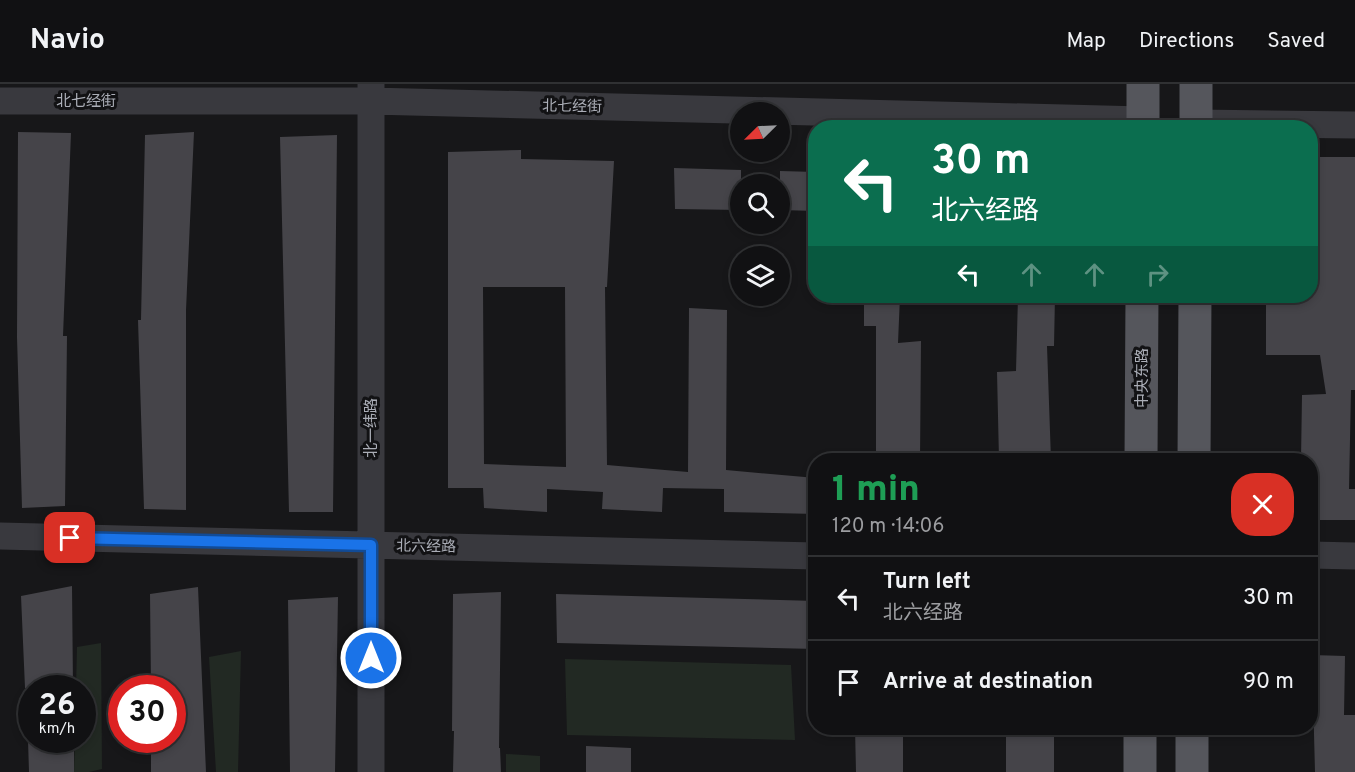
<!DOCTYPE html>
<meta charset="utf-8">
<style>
:root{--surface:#111113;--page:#1e1f21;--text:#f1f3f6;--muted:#9c9da0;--line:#303133}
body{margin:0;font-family:Overpass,"Noto Sans SC",sans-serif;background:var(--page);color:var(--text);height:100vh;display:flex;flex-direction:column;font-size:22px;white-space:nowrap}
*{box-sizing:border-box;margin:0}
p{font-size:20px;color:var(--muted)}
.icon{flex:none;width:33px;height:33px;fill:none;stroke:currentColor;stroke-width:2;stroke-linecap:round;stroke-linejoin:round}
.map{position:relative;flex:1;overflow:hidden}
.sheet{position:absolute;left:808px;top:369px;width:510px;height:282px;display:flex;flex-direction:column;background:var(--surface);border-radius:24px;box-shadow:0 3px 9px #0003,0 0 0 2px var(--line)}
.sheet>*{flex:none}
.hud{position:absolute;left:808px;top:36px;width:510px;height:183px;border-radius:24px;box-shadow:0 3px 9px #0003,0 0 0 2px var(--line);background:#0b6e4f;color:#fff;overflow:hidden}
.needle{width:39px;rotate:246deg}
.buttons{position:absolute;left:730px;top:18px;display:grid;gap:12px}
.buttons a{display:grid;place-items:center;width:60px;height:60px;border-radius:50%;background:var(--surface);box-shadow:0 3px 9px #0003,0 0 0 2px var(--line);font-size:30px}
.speed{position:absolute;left:18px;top:591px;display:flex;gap:12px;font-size:30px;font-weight:700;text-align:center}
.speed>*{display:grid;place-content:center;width:78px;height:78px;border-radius:50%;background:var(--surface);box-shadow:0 3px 9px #0003,0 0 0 2px var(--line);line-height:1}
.speed small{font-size:15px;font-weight:400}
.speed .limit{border:9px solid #d22;background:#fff;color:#111}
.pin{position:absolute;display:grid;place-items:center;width:51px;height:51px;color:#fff;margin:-26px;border-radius:12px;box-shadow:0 3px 9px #0006}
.me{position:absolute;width:66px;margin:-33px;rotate:0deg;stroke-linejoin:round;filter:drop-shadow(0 0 4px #0008)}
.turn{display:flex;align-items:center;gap:21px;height:126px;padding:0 24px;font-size:27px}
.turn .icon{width:78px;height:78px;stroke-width:2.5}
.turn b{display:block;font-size:42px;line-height:51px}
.lanes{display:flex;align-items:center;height:57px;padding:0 24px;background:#0003;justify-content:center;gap:30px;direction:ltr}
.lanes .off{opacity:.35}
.round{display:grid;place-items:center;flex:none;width:63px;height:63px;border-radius:24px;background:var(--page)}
.summary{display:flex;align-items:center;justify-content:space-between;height:102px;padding:0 24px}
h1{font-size:36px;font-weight:800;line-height:45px;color:#1e9e55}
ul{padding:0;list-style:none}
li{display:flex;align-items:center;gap:18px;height:84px;padding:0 24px;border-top:2px solid var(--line)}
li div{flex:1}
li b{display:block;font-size:22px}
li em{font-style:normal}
header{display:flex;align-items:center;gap:36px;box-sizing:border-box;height:84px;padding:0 30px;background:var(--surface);border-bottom:2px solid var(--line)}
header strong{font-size:28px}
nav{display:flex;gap:33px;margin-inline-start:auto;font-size:21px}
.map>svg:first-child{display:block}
.green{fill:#222923}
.building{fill:#454449;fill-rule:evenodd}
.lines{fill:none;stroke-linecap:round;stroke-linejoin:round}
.minor{stroke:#39393e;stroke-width:27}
.primary{stroke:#55565c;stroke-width:33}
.route-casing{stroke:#114b97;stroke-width:15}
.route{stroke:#1a73e8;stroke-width:10}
.labels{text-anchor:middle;stroke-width:6;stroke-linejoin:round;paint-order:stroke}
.street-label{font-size:15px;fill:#abaeb7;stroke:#121214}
</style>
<header>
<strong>Navio</strong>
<nav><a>Map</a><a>Directions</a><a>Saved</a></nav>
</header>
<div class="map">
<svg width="1355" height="688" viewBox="0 0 1355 688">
<rect width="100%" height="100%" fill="#171719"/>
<path class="green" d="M101,559l1,126 -13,3h-15l1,-32h7v-52h-6l1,-41z
M241,567l-3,121h-22l-7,-115z
M565,575l226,6 4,75 -228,-5z
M506,670l34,2v16h-34z"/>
<path class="building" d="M18,48l53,1 -8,203h4l-2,170 -43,2 -5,-171z
M194,48l-8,178v200l-42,-1 -6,-189h3l4,-185z
M337,51l-4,377h-44l-9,-375z
M521,66v9l93,2 -7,126h-2l2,178 81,7 1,-164 38,2 -1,160 90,8v36l-92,-2v-23l-61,-1 -1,24 -60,-3 1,-17 -56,-3v23l-63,-4 -1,-20h-35v-336zM483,203h82l1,180 -82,-3z
M1311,73h44v233h-4l-2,99h6v31h-44v-60h-10l1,-65 24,-1 -6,-39h-54v-59h45z
M674,84l67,2v40l-66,-1z
M780,87l36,1v39l-36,-1z
M864,212h36l-2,47 23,-2 -1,119h-44v-134h-12z
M1018,212h37l-1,50h-7l4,114h-52l-2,-88 19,-1z
M72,502l1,102h-48l-4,-92z
M198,503l8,185h-55v-32h21v-52h-21l-1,-94z
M501,508l-2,156h1l1,24h-48l1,-41h-2l1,-137z
M556,510l260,7v48l-259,-6z
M338,513l-3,175h-45l-2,-172z
M1312,571l33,1 -1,59h11v57h-40z
M855,644h48v44h-47z
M1006,644h48v44h-48z
M28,656h46v32h-45z
M586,662l45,2v24h-45z"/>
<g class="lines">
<path class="minor" d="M371,1v687
M0,17h371l772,19
M1196,39l159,2
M0,452l816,20
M1311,471l44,1"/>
<path class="primary" d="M1143,44v-44
M1196,44v-44
M1141,376l1,-164
M1194,376l1,-164
M1140,688v-44
M1192,688v-44"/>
</g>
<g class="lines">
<g class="route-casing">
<path id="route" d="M70,454l301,7v113"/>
</g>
<use href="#route" class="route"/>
</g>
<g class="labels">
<g class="street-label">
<text x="86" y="22">北七经街</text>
<text transform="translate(572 22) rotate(1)" y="5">北七经街</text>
<text transform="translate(1142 294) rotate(-90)" y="5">中央东路</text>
<text transform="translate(371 344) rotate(-90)" y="5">北一纬路</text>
<text transform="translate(426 462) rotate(1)" y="5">北六经路</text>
</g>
</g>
</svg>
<div class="buttons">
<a><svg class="needle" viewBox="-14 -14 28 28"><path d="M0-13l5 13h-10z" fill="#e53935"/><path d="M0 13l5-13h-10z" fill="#9c9da0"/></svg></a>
<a><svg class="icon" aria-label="search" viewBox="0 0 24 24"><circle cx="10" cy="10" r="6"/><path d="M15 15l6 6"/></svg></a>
<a><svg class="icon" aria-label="layers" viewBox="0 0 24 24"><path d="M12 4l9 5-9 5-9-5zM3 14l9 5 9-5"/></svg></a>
</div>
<div class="speed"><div>26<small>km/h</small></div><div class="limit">30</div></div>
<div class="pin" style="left:70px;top:454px;background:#d93025"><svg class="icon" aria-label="arrive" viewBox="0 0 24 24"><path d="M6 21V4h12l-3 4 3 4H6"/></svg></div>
<svg class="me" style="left:371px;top:574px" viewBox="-20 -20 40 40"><circle r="17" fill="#1a73e8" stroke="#fff" stroke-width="3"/><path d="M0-11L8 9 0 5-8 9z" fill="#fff"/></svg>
<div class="hud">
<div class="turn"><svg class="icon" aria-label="left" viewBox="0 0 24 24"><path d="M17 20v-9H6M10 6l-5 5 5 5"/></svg><div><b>30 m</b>北六经路</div></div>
<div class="lanes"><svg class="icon" aria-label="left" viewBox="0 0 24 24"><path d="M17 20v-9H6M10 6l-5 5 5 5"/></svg><svg class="icon off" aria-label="ahead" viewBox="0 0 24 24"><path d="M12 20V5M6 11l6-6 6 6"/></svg><svg class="icon off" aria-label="ahead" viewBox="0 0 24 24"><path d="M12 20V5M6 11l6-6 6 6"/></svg><svg class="icon off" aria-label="right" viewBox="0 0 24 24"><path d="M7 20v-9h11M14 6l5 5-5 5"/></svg></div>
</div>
<section class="sheet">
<div class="summary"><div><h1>1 min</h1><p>120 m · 14:06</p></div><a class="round" style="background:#d93025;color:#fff"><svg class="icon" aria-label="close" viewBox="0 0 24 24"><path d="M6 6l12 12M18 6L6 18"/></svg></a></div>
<ul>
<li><svg class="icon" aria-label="left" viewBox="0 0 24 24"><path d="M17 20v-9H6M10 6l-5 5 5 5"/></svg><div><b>Turn left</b><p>北六经路</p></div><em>30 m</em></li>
<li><svg class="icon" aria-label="arrive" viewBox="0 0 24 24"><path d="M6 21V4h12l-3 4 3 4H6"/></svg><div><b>Arrive at destination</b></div><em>90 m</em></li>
</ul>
</section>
</div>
